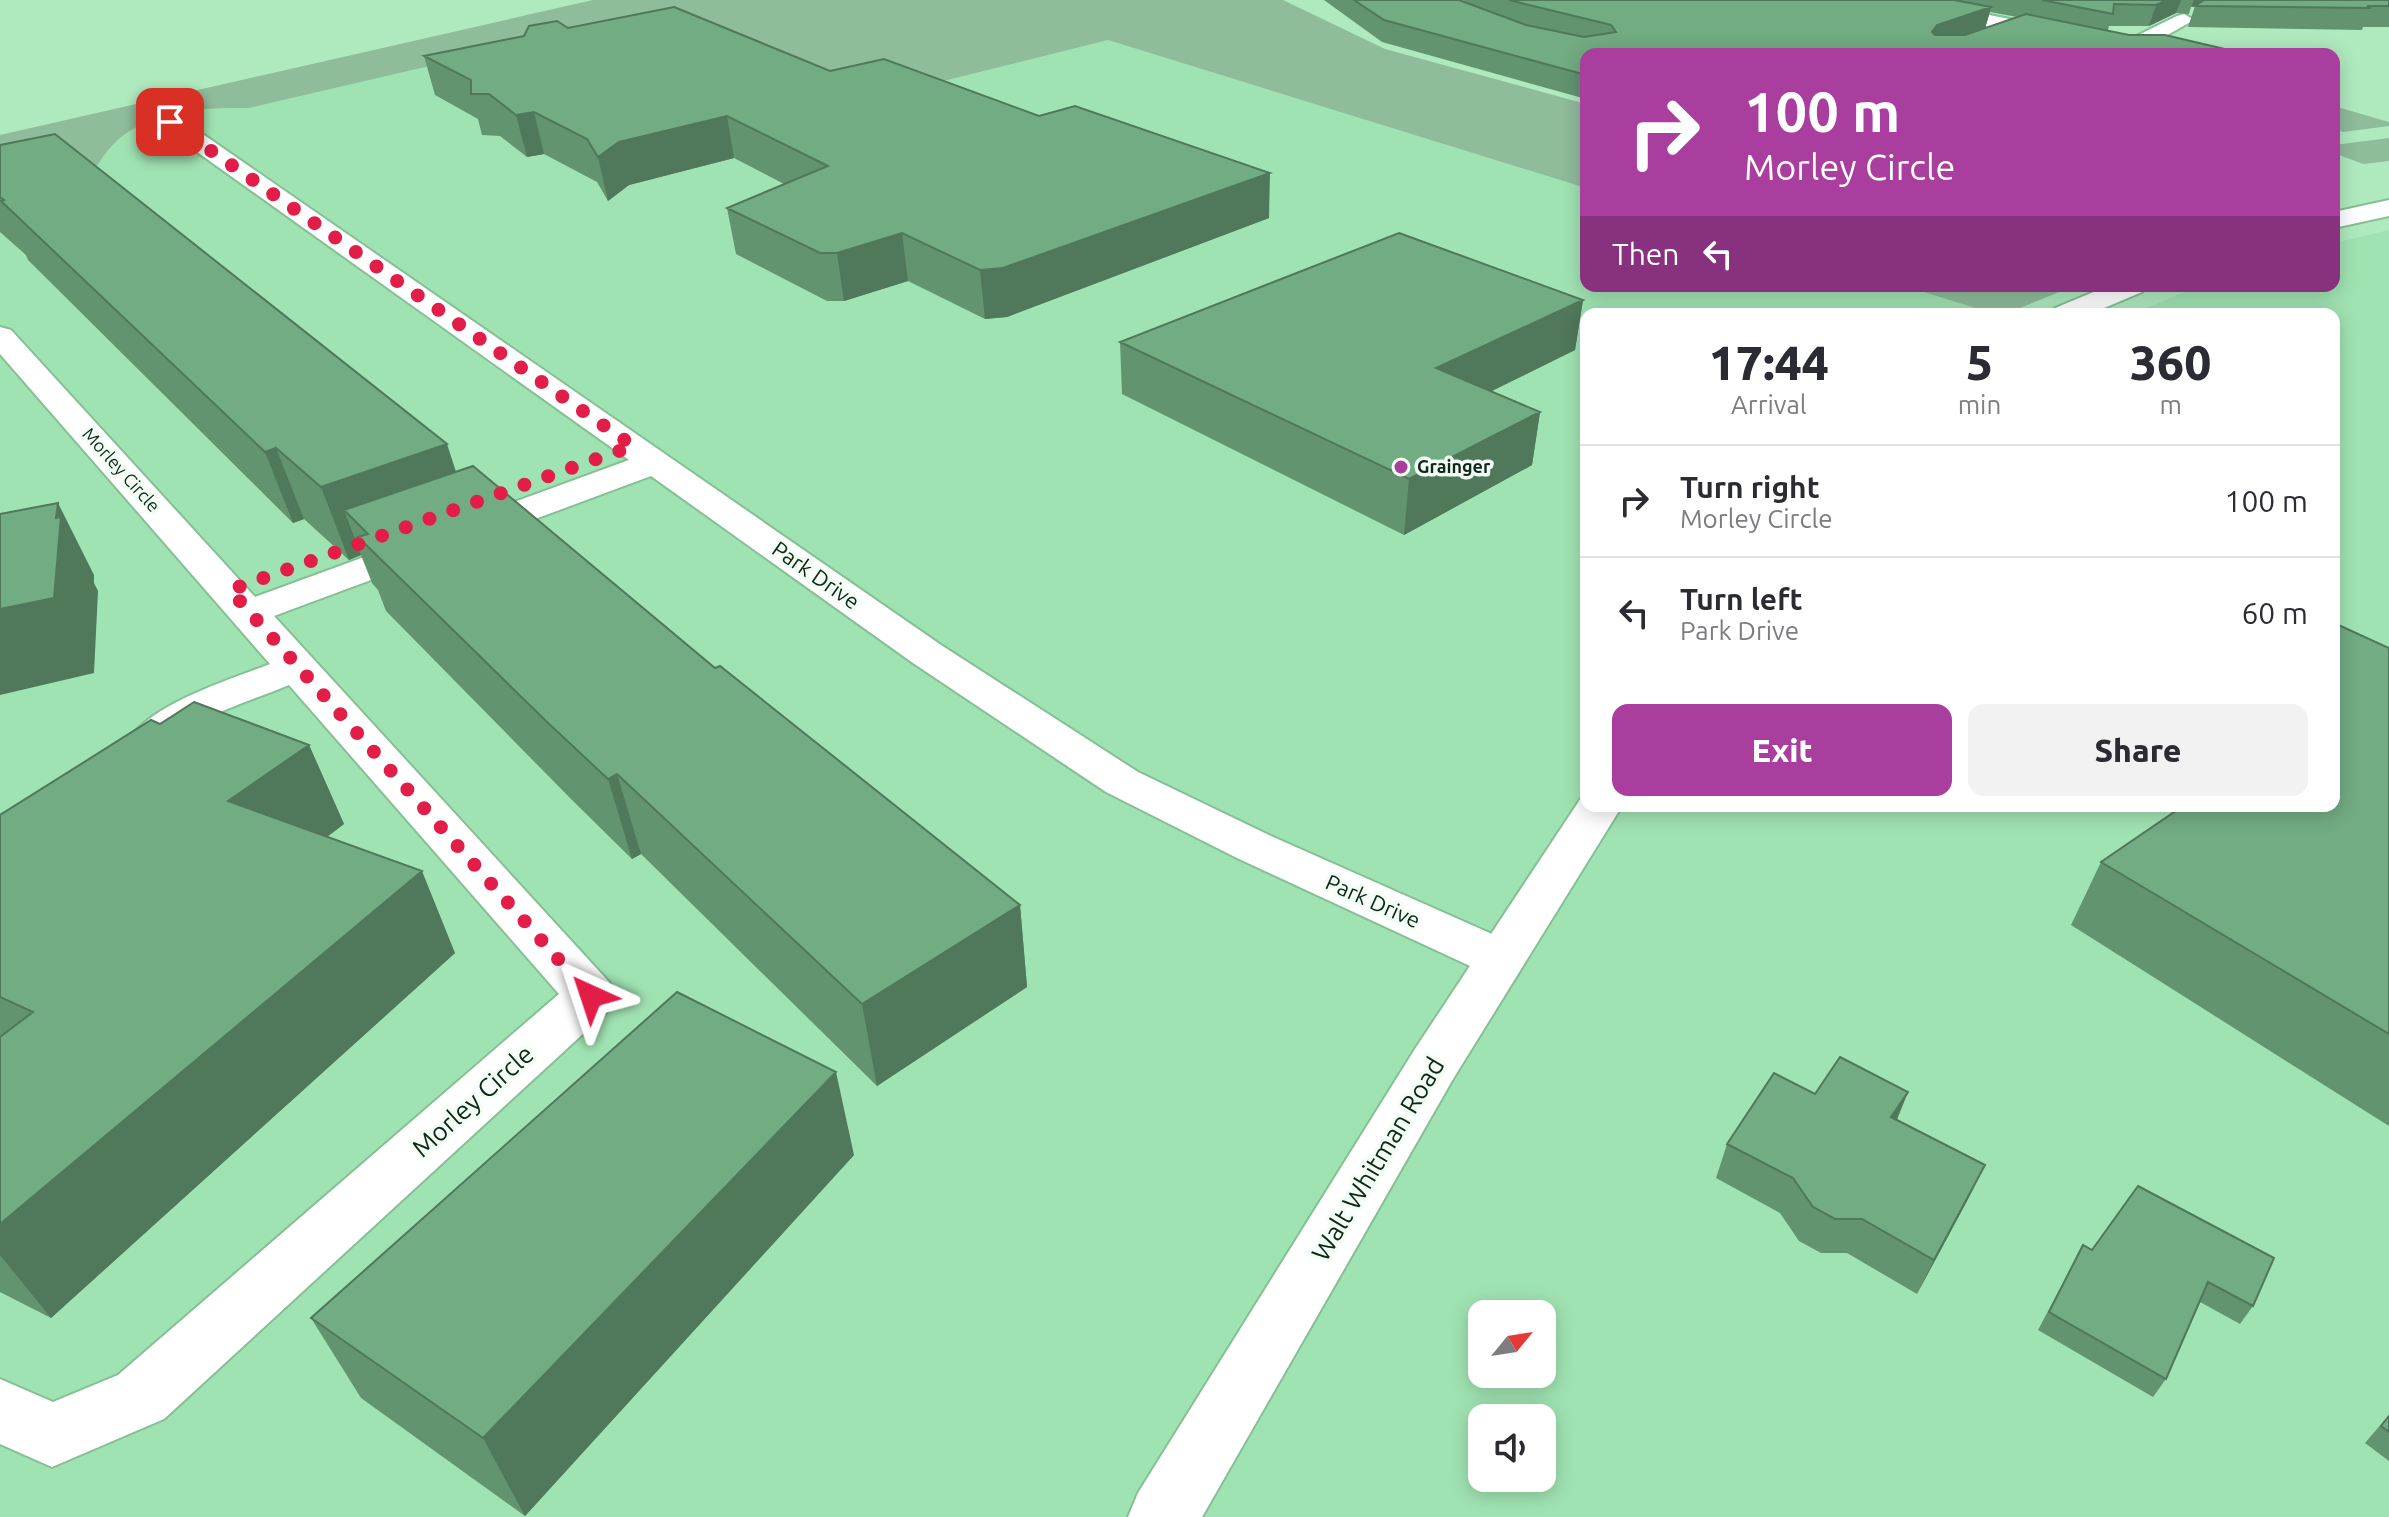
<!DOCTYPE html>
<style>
:root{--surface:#fff;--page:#f2f2f3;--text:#2b2b33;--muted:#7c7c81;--line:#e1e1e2;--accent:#aa3e9e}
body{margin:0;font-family:Ubuntu,sans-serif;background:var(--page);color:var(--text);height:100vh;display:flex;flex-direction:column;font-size:30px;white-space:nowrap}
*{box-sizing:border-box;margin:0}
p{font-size:26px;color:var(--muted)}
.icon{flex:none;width:44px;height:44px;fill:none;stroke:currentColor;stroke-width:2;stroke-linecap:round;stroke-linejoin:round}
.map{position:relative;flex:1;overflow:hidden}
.panel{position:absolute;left:1580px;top:308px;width:760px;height:504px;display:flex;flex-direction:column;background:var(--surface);border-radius:16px;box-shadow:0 4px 20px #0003}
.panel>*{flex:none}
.top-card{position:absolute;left:1580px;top:48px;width:760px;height:244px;border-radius:16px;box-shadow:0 4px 20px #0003;background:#aa3e9e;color:#fff;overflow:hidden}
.needle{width:52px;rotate:60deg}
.controls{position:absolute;left:1468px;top:1300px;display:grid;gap:16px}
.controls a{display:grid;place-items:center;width:88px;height:88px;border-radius:16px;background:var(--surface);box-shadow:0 4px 20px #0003;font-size:40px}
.pin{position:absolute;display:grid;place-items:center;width:68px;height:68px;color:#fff;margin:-34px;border-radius:16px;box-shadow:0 4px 12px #0006}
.me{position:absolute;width:88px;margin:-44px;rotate:318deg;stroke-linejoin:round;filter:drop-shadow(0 0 6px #0008)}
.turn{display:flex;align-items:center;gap:28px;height:168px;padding:0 32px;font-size:36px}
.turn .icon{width:104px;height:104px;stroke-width:2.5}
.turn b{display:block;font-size:56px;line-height:68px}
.then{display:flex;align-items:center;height:76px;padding:0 32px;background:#0003;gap:16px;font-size:30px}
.eta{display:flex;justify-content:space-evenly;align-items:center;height:136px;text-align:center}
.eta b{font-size:48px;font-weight:800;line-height:56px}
.button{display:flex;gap:16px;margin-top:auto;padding:16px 32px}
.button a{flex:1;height:92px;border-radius:16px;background:var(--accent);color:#fff;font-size:32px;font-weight:800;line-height:92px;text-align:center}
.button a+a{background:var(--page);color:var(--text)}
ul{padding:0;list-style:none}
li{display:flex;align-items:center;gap:24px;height:112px;padding:0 32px;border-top:2px solid var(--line)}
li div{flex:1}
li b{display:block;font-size:30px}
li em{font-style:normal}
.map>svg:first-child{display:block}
.built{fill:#a0e3b2;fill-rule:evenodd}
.green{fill:#8fbc9b}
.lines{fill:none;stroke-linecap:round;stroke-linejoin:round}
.minor-casing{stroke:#85bf94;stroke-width:4}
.secondary-casing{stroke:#85bf94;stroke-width:4}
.minor{fill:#fff;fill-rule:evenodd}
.secondary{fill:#fff;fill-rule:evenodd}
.wall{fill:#629470;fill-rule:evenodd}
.shaded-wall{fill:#50785b}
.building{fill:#72ac82;stroke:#50785b;stroke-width:2}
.route{stroke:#e11d48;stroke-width:14;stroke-dasharray:0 25.2}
.poi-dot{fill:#aa3e9e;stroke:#f2fef5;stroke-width:3}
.labels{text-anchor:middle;stroke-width:7;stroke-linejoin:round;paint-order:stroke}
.far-poi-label{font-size:18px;font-weight:bold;fill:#0f2717;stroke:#f2fef5;text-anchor:start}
.far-street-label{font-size:18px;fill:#0f2717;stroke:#f2fef5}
.street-label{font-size:22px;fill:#0f2717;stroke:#f2fef5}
.near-street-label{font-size:26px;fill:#0f2717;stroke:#f2fef5}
</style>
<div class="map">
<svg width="2389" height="1517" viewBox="0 0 2389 1517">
<rect width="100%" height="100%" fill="#afeabe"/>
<path class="built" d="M593,2l262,101 253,-63 478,148v98h318l91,28h-409v492h748v-492h-202l67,-28h135v-43l55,-13v1287h-2389v-1380zM1482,1314h60v60h-60zM1482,1418h60v60h-60z"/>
<path class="green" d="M593,0h690l102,49 201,55v84l-478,-148 -253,63 -241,-80 -365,85c-56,-1 -121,3 -151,57l-98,27v-57z
M2334,106l55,16v4l-46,6 -9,-4z
M2389,138v23l-26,3 -29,-11v-8z
M1904,286h170l-69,28h-10z"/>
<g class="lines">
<g class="minor-casing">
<path id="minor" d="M1879,0h36l209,42 53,-26 7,-2 10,6 -48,27 15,7h-39l-234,-48z
M170,115l8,2 763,528 197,127 133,64 248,110 7,13 -7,13 -18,5 -18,-5 -246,-114 -131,-66 -193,-129 -262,-187 -377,140 335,366 8,14 -8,14 -445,409 -112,48 -52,-23v-65l53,23 65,-27 441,-381 -270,-309c-21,9 -43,16 -64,25 -31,14 -52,47 -88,37l-7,-9c24,-35 101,-59 140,-74l-270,-310v-27l11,3 244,267 374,-137 -467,-333 -3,-5 3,-5z"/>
</g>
<g class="secondary-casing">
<path id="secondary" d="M2389,200v16l-55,12v-16z
M2108,286h38l-4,6 -52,22h-40l5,-6z
M1583,795h3v11h36l-169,273 -251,438h-74l10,-24 277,-444z"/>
</g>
<use href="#minor" class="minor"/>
<use href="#secondary" class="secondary"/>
</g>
<path class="wall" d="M1324,0h135l21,9 -18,-9h927v27h-26l-1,3 -174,-3 7,-21 3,-2 -7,3 -2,7 -13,-1 -27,13h-40l-1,4 -522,24v45l-204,-57zM1990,12l27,5 -32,11z
M568,28l262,43 439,147 -262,99 -22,2 -77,-38 -64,20h-17l-91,-47 -9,-46 57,-24 -50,-26 -105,27 -21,16 -11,-19 -53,-28 -17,3 -27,-21 -18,-1 -4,-16 -43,-24 -11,-39z
M0,145l456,326 259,197 305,237 7,82 -150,99 -236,-232 -9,5 -60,-59 -186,-189 -8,-21 -6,-7 -11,-28 -12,5 -45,-41 -11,4 -265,-263 -2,-5 -26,-23z
M1583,300l-8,50 -84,41 49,21 -8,53 -128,70 -282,-141 -2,-52z
M2389,648v478l-318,-201 30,-63 80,-54 -3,-2h156z
M160,724l149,21 35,79 -17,13 128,116 -404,365 -51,-26v-477z
M1908,1092l-12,28 72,79 -51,95 -70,-41h-26l-22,-12 -19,-28 -64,-35 11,-34 88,-50z
M854,1155l-329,361 -164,-118 -50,-80z
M2138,1186l115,120 -13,18 -40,-22 -34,77 -13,18 -115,-67 45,-85 9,5z
M2389,1415v46l-24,-18z"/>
<path class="shaded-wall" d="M2167,0h14l-5,13 -27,13 7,-21z
M2194,0h13l-16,7z
M1991,7l-6,22 -54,18 1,-15 5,-7z
M534,112l10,42 -17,3 -11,-42z
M727,116l7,42 -105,27 -21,16 -10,-44 21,-15z
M1270,173l-1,45 -262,99 -22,2 -5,-49z
M902,233l6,48 -64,20 -7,-48z
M1583,300l-8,50 -144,71 5,-53z
M1540,412l-8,53 -128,70 5,-56z
M447,444l23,71 -102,19 -24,-24 17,45 -12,5 -28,-73z
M276,448l28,71 -11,4 -28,-71z
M58,503l36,72v8l4,8 -4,82 -94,22v-86l56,-91z
M309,745l35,79 -76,57 -40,-80z
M617,774l24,80 -9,5 -24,-80z
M422,871l33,82 -404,365 -51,-63v-31z
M1020,905l7,82 -150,99 -15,-82z
M836,1072l18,83 -329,361 -42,-78z
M1908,1092l-14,35 -3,-10z
M1985,1165l-17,34 -51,95 17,-34z"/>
<path class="building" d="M1354,0h105l67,25 58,12 32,-5 -5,-7 -102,-25h445l37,7 -54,18 -5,7 3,3h30l61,-21 103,21h36l81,19h-660v21l-202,-55z
M2042,0h125l-11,5 -42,-1 -1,10z
M2204,0h185v6h-22l4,2 -176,-2z
M674,7l156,64 54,-12 155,57 36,-10 195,67 -267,95 -23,2 -78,-37 -65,20h-17l-93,-45 101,-42 -101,-50 -108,26 -21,15 -11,-18 -53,-27 -18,3 -27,-21h-18v-14l-47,-24 100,-20 5,-10 28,-5 11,7z
M55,134l392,310 -126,43 -45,-39 -11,4 -264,-251 3,-1 -4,-3v-52z
M1399,233l184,67 -147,68 104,44 -131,67 -289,-137z
M473,466l242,202 5,-2 300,239 -158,99 -245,-230 -9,5 -62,-58 -188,-184 10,-3 -24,-24z
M58,503l-2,15 5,-1 -7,81 -54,11v-95z
M2334,623l55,25v386l-288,-172 82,-56h151z
M194,702l115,43 -81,56 194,70 -422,353v-187l33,-25 -33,-15v-182l151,-95 9,4z
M677,992l159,80 -353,366 -172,-120z
M1840,1057l68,35 -17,25 94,48 -51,95 -72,-41h-27l-22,-12 -20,-29 -66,-34 47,-71 41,21z
M2138,1186l136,72 -21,48 -45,-24 -42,97 -117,-67 34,-67 9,5z
M2389,1416v16l-8,-6z"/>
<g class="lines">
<path class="route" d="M170,122l463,324 -403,144 361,406"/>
</g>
<circle class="poi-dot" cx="1401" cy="467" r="8"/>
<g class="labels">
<g class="far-poi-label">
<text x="1417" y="473">Grainger</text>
</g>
<g class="far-street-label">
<text transform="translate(121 470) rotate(48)" y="6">Morley Circle</text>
</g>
<g class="street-label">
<text transform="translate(816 575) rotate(35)" y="8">Park Drive</text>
<text transform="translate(1373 901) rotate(24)" y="8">Park Drive</text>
</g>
<g class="near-street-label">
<text transform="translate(473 1101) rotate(-42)" y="9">Morley Circle</text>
<text transform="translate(1378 1159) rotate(-59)" y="9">Walt Whitman Road</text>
</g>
</g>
</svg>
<div class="controls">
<a><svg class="needle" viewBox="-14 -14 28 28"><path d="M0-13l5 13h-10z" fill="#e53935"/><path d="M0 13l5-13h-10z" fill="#7c7c81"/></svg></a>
<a><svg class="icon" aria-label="sound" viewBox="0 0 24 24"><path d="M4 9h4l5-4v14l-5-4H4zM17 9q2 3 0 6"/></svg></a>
</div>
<div class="pin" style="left:170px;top:122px;background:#d93025"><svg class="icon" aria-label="arrive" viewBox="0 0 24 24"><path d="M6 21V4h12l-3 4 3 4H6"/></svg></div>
<svg class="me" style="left:591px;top:996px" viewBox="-20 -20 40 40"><path d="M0-17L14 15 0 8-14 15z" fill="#e11d48" stroke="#fff" stroke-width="4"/></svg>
<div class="top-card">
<div class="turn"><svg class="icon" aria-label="right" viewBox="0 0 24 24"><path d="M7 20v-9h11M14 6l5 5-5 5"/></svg><div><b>100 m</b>Morley Circle</div></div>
<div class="then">Then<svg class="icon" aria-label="left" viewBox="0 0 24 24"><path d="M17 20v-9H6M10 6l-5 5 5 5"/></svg></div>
</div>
<section class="panel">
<div class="eta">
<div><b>17:44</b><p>Arrival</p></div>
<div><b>5</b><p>min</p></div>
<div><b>360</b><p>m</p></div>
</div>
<ul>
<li><svg class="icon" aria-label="right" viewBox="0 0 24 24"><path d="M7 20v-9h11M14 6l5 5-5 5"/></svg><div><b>Turn right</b><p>Morley Circle</p></div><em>100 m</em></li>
<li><svg class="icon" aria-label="left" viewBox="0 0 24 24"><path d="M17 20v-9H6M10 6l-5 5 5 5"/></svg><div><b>Turn left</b><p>Park Drive</p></div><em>60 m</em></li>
</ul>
<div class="button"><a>Exit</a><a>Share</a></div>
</section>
</div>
